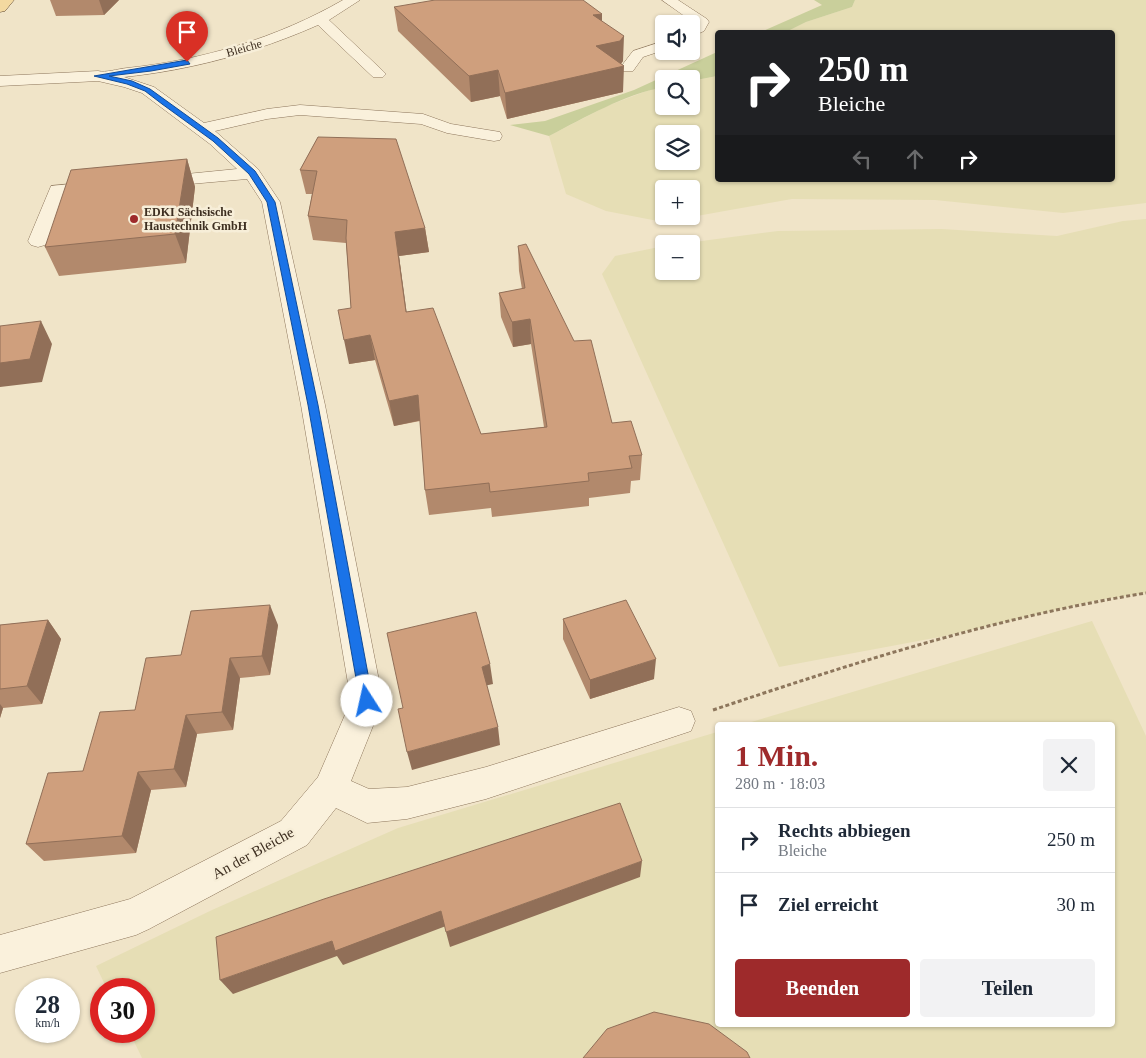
<!DOCTYPE html>
<html lang="de">
<meta charset="utf-8">
<style>
:root{--surface:#fff;--page:#f2f2f3;--text:#1f2937;--muted:#747a83;--line:#e0e1e3;--accent:#9e2a2b}
body{margin:0;font-family:"Times New Roman",serif;background:var(--page);color:var(--text);height:100vh;display:flex;flex-direction:column;font-size:19px;white-space:nowrap}
*{box-sizing:border-box;margin:0}
p{font-size:16px;color:var(--muted)}
.icon{flex:none;width:28px;height:28px;fill:none;stroke:currentColor;stroke-width:2;stroke-linecap:round;stroke-linejoin:round}
.map{position:relative;flex:1;overflow:hidden}
.details{position:absolute;left:715px;top:722px;width:400px;height:305px;display:flex;flex-direction:column;background:var(--surface);border-radius:5px;box-shadow:0 1px 4px #0004}
.details>*{flex:none}
.top-card{position:absolute;left:715px;top:30px;width:400px;height:152px;border-radius:5px;box-shadow:0 1px 4px #0004;background:#202124;color:#fff;overflow:hidden}
.buttons{position:absolute;left:655px;top:15px;display:grid;gap:10px}
.buttons a{display:grid;place-items:center;width:45px;height:45px;border-radius:5px;background:var(--surface);box-shadow:0 1px 4px #0004;font-size:25px}
.speed{position:absolute;left:15px;top:978px;display:flex;gap:10px;font-size:25px;font-weight:700;text-align:center}
.speed>*{display:grid;place-content:center;width:65px;height:65px;border-radius:50%;background:var(--surface);box-shadow:0 1px 4px #0004;line-height:1}
.speed small{font-size:12px;font-weight:400}
.speed .limit{border:8px solid #d22;background:#fff;color:#111}
.pin{position:absolute;display:grid;place-items:center;width:42px;height:42px;color:#fff;margin:-51px -21px;border-radius:50% 50% 50% 0;rotate:-45deg;box-shadow:0 0 5px #0007}
.pin .icon{rotate:45deg}
.me{position:absolute;width:55px;margin:-28px;rotate:350deg;stroke-linejoin:round;filter:drop-shadow(0 0 4px #0008)}
.turn{display:flex;align-items:center;gap:18px;height:105px;padding:0 20px;font-size:22px}
.turn .icon{width:65px;height:65px;stroke-width:2.5}
.turn b{display:block;font-size:35px;line-height:42px}
.lanes{display:flex;align-items:center;height:48px;padding:0 20px;background:#0003;justify-content:center;gap:25px;direction:ltr}
.lanes .off{opacity:.35}
.round{display:grid;place-items:center;flex:none;width:52px;height:52px;border-radius:5px;background:var(--page)}
.overview{display:flex;align-items:center;justify-content:space-between;height:85px;padding:0 20px}
h1{font-size:30px;font-weight:700;line-height:38px;color:var(--accent)}
.cta{display:flex;gap:10px;margin-top:auto;padding:10px 20px}
.cta a{flex:1;height:58px;border-radius:5px;background:var(--accent);color:#fff;font-size:20px;font-weight:700;line-height:58px;text-align:center}
.cta a+a{background:var(--page);color:var(--text)}
ul{padding:0;list-style:none}
li{display:flex;align-items:center;gap:15px;height:65px;padding:0 20px;border-top:1px solid var(--line)}
li div{flex:1}
li b{display:block;font-size:19px}
li em{font-style:normal}
.map>svg:first-child{display:block}
.farmland{fill:#e6deb5;fill-rule:evenodd}
.green{fill:#c9cf9b}
.lines{fill:none;stroke-linecap:round;stroke-linejoin:round}
.minor-casing{stroke:#8d765c;stroke-width:1}
.major-casing{stroke:#5b4430;stroke-width:1}
.path{stroke:#8d765c;stroke-width:3;stroke-dasharray:4 2.5;stroke-linecap:butt}
.minor{fill:#faf1dc;fill-rule:evenodd}
.major{fill:#f3d9a0;fill-rule:evenodd}
.wall{fill:#b2896c}
.shaded-wall{fill:#916f58}
.building{fill:#cf9f7d;stroke:#916f58}
.route{fill:#1a73e8;stroke:#114b97}
.poi-dot{fill:#9e2a2b;stroke:#f7eed8;stroke-width:2}
.labels{text-anchor:middle;stroke-width:5;stroke-linejoin:round;paint-order:stroke}
.far-street-label{font-size:12px;fill:#3d2e20;stroke:#f7eed8}
.far-poi-label{font-size:12px;font-weight:bold;fill:#3d2e20;stroke:#f7eed8;text-anchor:start}
.street-label{font-size:15px;fill:#3d2e20;stroke:#f7eed8}
</style>
<div class="map">
<svg width="1146" height="1058" viewBox="0 0 1146 1058">
<rect width="100%" height="100%" fill="#f0e4c8"/>
<path class="farmland" d="M855,0h291v203l-83,10 -128,-13 -143,-1 -129,23 -57,-11 -40,-17 -17,-58 58,-30 45,-17 12,-2v19h27v-25l26,-5 1,104h394v-148h-326l20,-10 46,-15zM664,134h27v27h-27zM664,189h27v27h-27z
M1146,219v374l-48,7 -153,36 -166,31 -177,-393 13,-18 49,-10v25h27v-27h-12l99,-13 164,-2 115,7 66,-15z
M1092,621l54,115v322h-1004l-13,-27h15v-42h-37l-11,-23 116,-56 186,-82 319,-96 1,293h394v-300h-371z"/>
<path class="green" d="M814,0h41l-3,7 -46,15 -20,10h-25l61,-27z
M717,52v24l-26,5v-2h-27v8c-41,8 -78,30 -115,49l-39,-11 35,-4 89,-31z"/>
<g class="lines">
<g class="minor-casing">
<path id="minor" d="M343,0h17l-31,20 54,51 3,3 -3,3h-10l-55,-52c-61,27 -126,45 -194,52l30,10 50,36 63,-14 33,-4 123,9 28,10 49,8 2,4 -2,4 -6,1 -47,-8 -26,-9 -121,-9 -33,4 -52,12 43,38 22,33 45,203 58,296 -32,80 18,8 38,-2 79,-20 193,-60 12,4 4,10 -4,10 -12,4 -193,64 -79,20 -40,4 -31,-15 -29,37 -158,84 -13,6 -136,38v-38l130,-36 151,-78 37,-44 33,-76 -50,-296 -39,-203 -15,-23 -91,8 -6,-1 -3,-4 3,-4 6,-1 81,-8 -27,-25 -68,-51 -18,-6 -26,-6 -98,5v-10l98,-5c8,2 19,-2 29,-3 76,-8 150,-30 216,-68z
M662,0h16l29,19 2,3 -5,9 -13,6v-10l3,-4z
M664,41v9l-21,7 -10,14h-10l-3,-3 13,-17z
M101,181l6,1 3,4 -3,4 -42,5 -17,46 -3,4 -7,2 -7,-2 -3,-4 23,-55z"/>
</g>
<g class="major-casing">
<path id="major" d="M0,0h14l-9,11 -5,1z"/>
</g>
<path class="path" d="M713,710c143,-48 284,-93 433,-117"/>
<use href="#minor" class="minor"/>
<use href="#major" class="major"/>
</g>
<path class="wall" d="M50,0h69l-15,15 -48,1z
M394,7l208,7v8l21,39 -2,3 2,28 -116,27 -7,-23 -29,6 -73,-71z
M318,137l107,91 4,24 -30,4 7,56 75,122 63,-7 -13,-83 -18,3 -12,-30 -2,-24 23,-4 -3,-18 -1,-25 94,177 30,32 -2,25 -9,1 -1,12 -41,5v8l-97,11 -1,-9 -62,7 -4,-25 -5,-69 -26,5 -19,-66 -26,4 2,-56 -5,-65 -33,-3 -5,-24 4,-22h-6l-6,-24z
M187,159l8,28 -9,76 -127,13 -14,-29z
M563,619l91,60 -64,20 -27,-60z
M48,620l13,19 -19,65 -39,4 -3,10v-93z
M278,625l-8,50 -30,3 -7,52 -36,4 -11,53 -35,3 -15,63 -92,8 -18,-17 57,-73 52,-61 46,-55z"/>
<path class="shaded-wall" d="M99,0h20l-15,15z
M602,14v24l-9,-23z
M624,36l-1,25 -4,5 -23,-20z
M624,66l-1,26 -116,27 -2,-26z
M498,70l2,26 -29,6 -2,-26z
M187,159l8,28 -9,76 -11,-29z
M425,228l4,24 -30,4 11,81 -4,-25 -11,-80z
M530,319l1,25 -18,3 -1,-25z
M41,321l11,23 -10,38 -42,5v-24z
M370,335l5,25 -26,4 -5,-24z
M418,395l4,25 -28,6 -5,-25z
M270,605l8,20 -8,50 -8,-19z
M48,620l13,19 -19,65 -15,-18z
M230,658l10,20 -7,52 -11,-18z
M656,659l-2,20 -64,20v-19z
M490,664l3,20 -9,2 -2,-19z
M0,704l3,4 -3,10z
M186,715l11,19 -11,53 -12,-18z
M498,727l2,18 -88,25 -5,-18z
M138,772l13,18 -15,63 -14,-17z
M642,861l-2,16 -190,70 -4,-15z
M441,911l5,15 -103,39 -6,-9 -104,38 -13,-14 112,-39z"/>
<path class="building" d="M435,0h148l19,14 -9,1 31,21 -4,5 -24,5 28,20 -119,27 -7,-23 -29,6 -75,-69z
M318,137l78,2 29,89 -30,4 11,80 27,-4 48,126 66,-7 -17,-108 -18,3 -13,-29 26,-5 -7,-42 8,-2 48,97 17,-1 21,83 19,-2 11,34 -13,1 3,12 -44,5 1,8 -99,11 -1,-9 -64,7 -7,-95 -29,6 -19,-66 -26,5 -6,-30 13,-2 -5,-70 1,-18 -39,-4 9,-45 -17,-1z
M187,159l-12,75 -130,13 26,-77z
M41,321l-11,38 -30,4v-37z
M626,600l30,59 -66,21 -27,-61z
M270,605l-8,51 -32,2 -8,54 -36,3 -12,54 -36,3 -16,64 -96,8 22,-71 35,-2 17,-59 35,-2 11,-52 35,-3 10,-44z
M476,612l14,52 -8,3 16,60 -91,25 -9,-43 5,-1 -16,-75z
M48,620l-21,66 -27,3v-64z
M620,803l22,58 -196,71 -5,-21 -106,40 -3,-10 -112,39 -4,-43 108,-38z
M654,1012l55,12 38,28 3,6h-167l24,-29z"/>
<path class="route" d="M187,60l3,4 -39,7 -42,5 23,5 18,8 68,49 37,33 20,31 43,203 55,296 -2,4 -4,2 -5,-2 -2,-4 -52,-296 -41,-203 -18,-28 -36,-33 -51,-37 -17,-13 -18,-7 -33,-8z"/>
<circle class="poi-dot" cx="134" cy="219" r="5"/>
<g class="labels">
<g class="far-street-label">
<text transform="translate(244 48) rotate(-16)" y="4">Bleiche</text>
</g>
<g class="far-poi-label">
<text x="144" y="216">EDKI Sächsische<tspan x="144" dy="14">Haustechnik GmbH</tspan></text>
</g>
<g class="street-label">
<text transform="translate(253 853) rotate(-29)" y="5">An der Bleiche</text>
</g>
</g>
</svg>
<div class="buttons">
<a><svg class="icon" aria-label="sound" viewBox="0 0 24 24"><path d="M4 9h4l5-4v14l-5-4H4zM17 9q2 3 0 6"/></svg></a>
<a><svg class="icon" aria-label="search" viewBox="0 0 24 24"><circle cx="10" cy="10" r="6"/><path d="M15 15l6 6"/></svg></a>
<a><svg class="icon" aria-label="layers" viewBox="0 0 24 24"><path d="M12 4l9 5-9 5-9-5zM3 14l9 5 9-5"/></svg></a>
<a>+</a>
<a>−</a>
</div>
<div class="speed"><div>28<small>km/h</small></div><div class="limit">30</div></div>
<div class="pin" style="left:187px;top:62px;background:#d93025"><svg class="icon" aria-label="arrive" viewBox="0 0 24 24"><path d="M6 21V4h12l-3 4 3 4H6"/></svg></div>
<svg class="me" style="left:367px;top:701px" viewBox="-20 -20 40 40"><circle r="19" fill="#fff"/><path d="M0-13L10 11 0 6-10 11z" fill="#1a73e8"/></svg>
<div class="top-card">
<div class="turn"><svg class="icon" aria-label="right" viewBox="0 0 24 24"><path d="M7 20v-9h11M14 6l5 5-5 5"/></svg><div><b>250 m</b>Bleiche</div></div>
<div class="lanes"><svg class="icon off" aria-label="left" viewBox="0 0 24 24"><path d="M17 20v-9H6M10 6l-5 5 5 5"/></svg><svg class="icon off" aria-label="ahead" viewBox="0 0 24 24"><path d="M12 20V5M6 11l6-6 6 6"/></svg><svg class="icon" aria-label="right" viewBox="0 0 24 24"><path d="M7 20v-9h11M14 6l5 5-5 5"/></svg></div>
</div>
<section class="details">
<div class="overview"><div><h1>1 Min.</h1><p>280 m · 18:03</p></div><a class="round"><svg class="icon" aria-label="close" viewBox="0 0 24 24"><path d="M6 6l12 12M18 6L6 18"/></svg></a></div>
<ul>
<li><svg class="icon" aria-label="right" viewBox="0 0 24 24"><path d="M7 20v-9h11M14 6l5 5-5 5"/></svg><div><b>Rechts abbiegen</b><p>Bleiche</p></div><em>250 m</em></li>
<li><svg class="icon" aria-label="arrive" viewBox="0 0 24 24"><path d="M6 21V4h12l-3 4 3 4H6"/></svg><div><b>Ziel erreicht</b></div><em>30 m</em></li>
</ul>
<div class="cta"><a>Beenden</a><a>Teilen</a></div>
</section>
</div>
